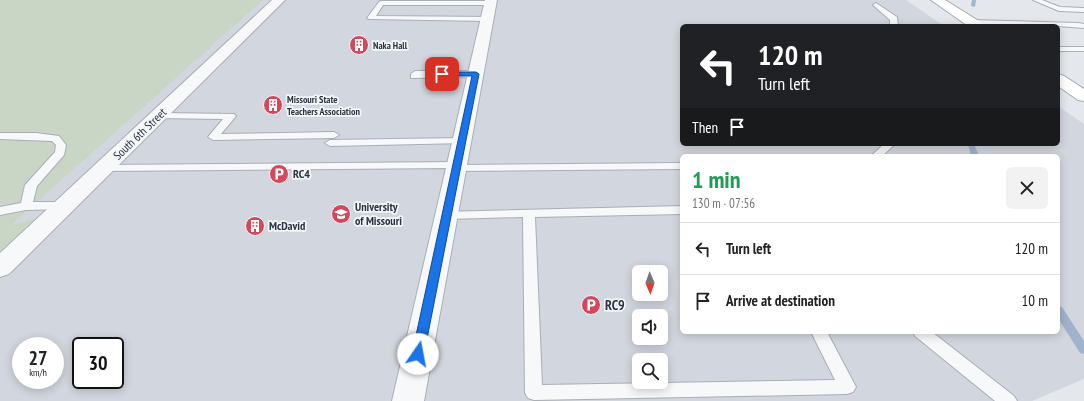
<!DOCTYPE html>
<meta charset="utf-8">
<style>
:root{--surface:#fff;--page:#f2f2f2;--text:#222;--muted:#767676;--line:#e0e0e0}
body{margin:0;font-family:"PT Sans Narrow",sans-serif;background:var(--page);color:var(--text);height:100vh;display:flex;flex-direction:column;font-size:15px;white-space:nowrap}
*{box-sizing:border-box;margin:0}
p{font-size:13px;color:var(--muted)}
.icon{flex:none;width:22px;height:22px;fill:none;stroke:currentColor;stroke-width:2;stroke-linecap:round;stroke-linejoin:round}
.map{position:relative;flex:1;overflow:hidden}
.details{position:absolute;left:680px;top:154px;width:380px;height:180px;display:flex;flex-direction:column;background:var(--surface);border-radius:6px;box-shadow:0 2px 10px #0003}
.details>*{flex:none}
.hud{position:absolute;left:680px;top:24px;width:380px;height:122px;border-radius:6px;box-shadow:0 2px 10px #0003;background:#202124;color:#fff;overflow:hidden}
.needle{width:26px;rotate:178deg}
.fabs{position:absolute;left:632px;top:265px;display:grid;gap:8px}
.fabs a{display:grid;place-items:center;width:36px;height:36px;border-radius:6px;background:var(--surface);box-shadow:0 2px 10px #0003;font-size:20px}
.speed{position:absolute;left:12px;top:337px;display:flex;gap:8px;font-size:20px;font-weight:700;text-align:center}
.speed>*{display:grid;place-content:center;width:52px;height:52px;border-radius:50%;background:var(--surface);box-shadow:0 2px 10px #0003;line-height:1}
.speed small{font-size:10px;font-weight:400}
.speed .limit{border:2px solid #111;border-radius:6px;background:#fff;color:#111}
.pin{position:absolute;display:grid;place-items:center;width:34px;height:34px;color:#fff;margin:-17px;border-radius:8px;box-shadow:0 2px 6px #0006}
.me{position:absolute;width:44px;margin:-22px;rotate:12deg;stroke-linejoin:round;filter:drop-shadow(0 0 3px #0008)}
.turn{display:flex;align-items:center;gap:14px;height:84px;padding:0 12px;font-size:18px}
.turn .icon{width:52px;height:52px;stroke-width:2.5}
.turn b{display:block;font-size:28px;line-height:34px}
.then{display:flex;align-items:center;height:38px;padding:0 12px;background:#0003;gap:8px;font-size:15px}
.round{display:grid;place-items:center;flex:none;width:42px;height:42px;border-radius:6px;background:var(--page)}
.head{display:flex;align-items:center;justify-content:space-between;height:68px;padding:0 12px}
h1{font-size:24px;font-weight:700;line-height:30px;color:#1e9e55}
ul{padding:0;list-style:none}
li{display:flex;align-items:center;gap:12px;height:52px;padding:0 12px;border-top:1px solid var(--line)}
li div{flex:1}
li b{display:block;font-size:15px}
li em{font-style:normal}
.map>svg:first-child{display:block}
.built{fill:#d2d6de;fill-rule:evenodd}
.green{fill:#c9d6c5}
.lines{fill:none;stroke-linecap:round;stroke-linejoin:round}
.stream{fill:#9fb4cc;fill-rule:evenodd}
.service-casing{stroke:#a9aeb7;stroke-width:2}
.minor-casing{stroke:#a9aeb7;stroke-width:2}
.primary-casing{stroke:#a3abb8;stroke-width:2}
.service{fill:#f7f8fa;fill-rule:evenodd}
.minor{fill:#f7f8fa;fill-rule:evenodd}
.primary{fill:#fff;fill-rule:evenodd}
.route{fill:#1a73e8;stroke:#114b97}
.labels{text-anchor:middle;stroke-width:3.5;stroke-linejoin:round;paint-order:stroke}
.far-poi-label{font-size:10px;font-weight:bold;fill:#2b3445;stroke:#f4f6f9;text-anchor:start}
.street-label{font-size:12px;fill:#2b3445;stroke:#f4f6f9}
.poi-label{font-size:12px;font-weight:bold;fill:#2b3445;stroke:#f4f6f9;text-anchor:start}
.near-poi-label{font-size:14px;font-weight:bold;fill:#2b3445;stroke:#f4f6f9;text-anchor:start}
</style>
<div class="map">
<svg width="1084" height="401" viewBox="0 0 1084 401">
<rect width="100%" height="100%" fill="#e4e7ec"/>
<path class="built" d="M0,0h906l38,26h-262v118h376v-38l26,18v255l-52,22h-1032zM682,156h376v176h-376zM639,272h22v22h-22zM639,316h22v22h-22zM21,346h34v34h-34zM81,346h34v34h-34zM639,360h22v22h-22z"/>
<path class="green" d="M0,0h263l-252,225 46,-12 -57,55z"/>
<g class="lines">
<path class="stream" d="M972,0h4l-1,7 -4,-1z
M968,144h6l5,12h-8z
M1058,306l4,1 22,34v13l-4,-1 -22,-35z"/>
<g class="service-casing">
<path id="service" d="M1033,0h9l18,7 24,1v4l-25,-1z
M381,1h110l3,2 -3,2h-108l-7,11 115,1 1,2 -4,2 -119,-2 -2,-1 12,-16z
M876,3l21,14 1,9h-8v-6l-17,-15z
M968,20l110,3 6,1v4l-26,-2 -87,-2h-3z
M1058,47h26v4h-26z
M415,71h61l4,3 -4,3 -65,1v-4z
M159,113l75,1 2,2 -15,18 113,-2 5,3 -5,3 -121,2 -5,-3 15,-18 -67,-1 -2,-2z
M0,133h36l23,3 7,9 -2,10 -27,31 -4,16h32l4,1 2,3 -2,3 -43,1 -26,5v-8l21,-4 4,-18 30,-33 1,-7 -4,-4 -52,-2z
M462,138l4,1 1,2 -1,2 -136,3 -5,-3 5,-3z
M884,144h11l-13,12h-11z
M457,162l5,3 220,-2v6l-226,2 -5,-3 -347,3 -6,-3 6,-3z
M682,206v8l-147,3 7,168 293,-5 -24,-48h16l29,55 -3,5 -6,2 -313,6 -6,-2 -3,-5 -2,-176 -76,2 -4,-1 -2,-3 2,-3z
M913,332h19l82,64 3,5h-22l-80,-65z"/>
</g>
<g class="minor-casing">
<path id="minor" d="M272,0h13l-276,274 -9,3v-24z
M485,0h12l-73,401h-32z"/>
</g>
<g class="primary-casing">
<path id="primary" d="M931,0h14l37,23 2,3h-16z
M1058,74l6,2 20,13v12l-6,-1 -20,-14z"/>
</g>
<use href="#service" class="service"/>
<use href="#minor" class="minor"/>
<use href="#primary" class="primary"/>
</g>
<path class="route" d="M440,72h36l3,2 -55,280 -2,4 -4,1 -5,-1 -1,-4 60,-278h-30l-2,-1z"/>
<defs>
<g id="building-disc" transform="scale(1)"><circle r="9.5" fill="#d1495b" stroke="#f4f6f9"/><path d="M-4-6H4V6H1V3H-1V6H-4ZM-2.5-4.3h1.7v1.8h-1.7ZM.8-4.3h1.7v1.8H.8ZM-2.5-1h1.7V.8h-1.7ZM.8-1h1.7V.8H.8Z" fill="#fff"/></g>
<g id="parking-disc" transform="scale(1)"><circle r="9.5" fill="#d1495b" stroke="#f4f6f9"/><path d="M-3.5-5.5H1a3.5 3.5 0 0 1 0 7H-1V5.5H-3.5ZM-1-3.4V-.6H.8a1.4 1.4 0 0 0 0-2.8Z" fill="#fff"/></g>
<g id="university-disc" transform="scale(1)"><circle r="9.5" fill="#d1495b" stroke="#f4f6f9"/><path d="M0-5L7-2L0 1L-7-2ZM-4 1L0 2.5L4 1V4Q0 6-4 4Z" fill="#fff"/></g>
</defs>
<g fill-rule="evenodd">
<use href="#building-disc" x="359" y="45"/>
<use href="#building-disc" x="273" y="105"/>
<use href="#parking-disc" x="279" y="174"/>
<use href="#university-disc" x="341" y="214"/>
<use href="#building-disc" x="255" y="226"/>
<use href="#parking-disc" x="591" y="305"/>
</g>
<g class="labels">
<g class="far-poi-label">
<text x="373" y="49">Naka Hall</text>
<text x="287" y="103">Missouri State<tspan x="287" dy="12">Teachers Association</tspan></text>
</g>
<g class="street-label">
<text transform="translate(140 134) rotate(-44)" y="4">South 6th Street</text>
</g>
<g class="poi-label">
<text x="293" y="178">RC4</text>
<text x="355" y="211">University<tspan x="355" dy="14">of Missouri</tspan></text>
<text x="269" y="230">McDavid</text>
</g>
<g class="near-poi-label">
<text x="605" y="310">RC9</text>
</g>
</g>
</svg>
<div class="fabs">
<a><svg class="needle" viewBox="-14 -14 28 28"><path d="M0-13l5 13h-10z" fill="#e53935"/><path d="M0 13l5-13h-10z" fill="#767676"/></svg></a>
<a><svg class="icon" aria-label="sound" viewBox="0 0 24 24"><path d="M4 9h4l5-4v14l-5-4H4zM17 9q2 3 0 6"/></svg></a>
<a><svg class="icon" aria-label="search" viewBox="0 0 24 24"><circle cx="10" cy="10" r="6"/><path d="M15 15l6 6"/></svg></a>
</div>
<div class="speed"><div>27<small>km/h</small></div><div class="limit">30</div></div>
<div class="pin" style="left:442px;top:74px;background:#d93025"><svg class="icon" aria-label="arrive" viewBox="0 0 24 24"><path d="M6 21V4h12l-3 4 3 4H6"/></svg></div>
<svg class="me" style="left:418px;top:354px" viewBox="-20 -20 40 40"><circle r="19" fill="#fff"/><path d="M0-13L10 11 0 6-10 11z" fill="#1a73e8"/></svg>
<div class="hud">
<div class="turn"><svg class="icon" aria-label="left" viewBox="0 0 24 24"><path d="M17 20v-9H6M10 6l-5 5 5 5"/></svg><div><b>120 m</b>Turn left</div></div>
<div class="then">Then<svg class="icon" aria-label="arrive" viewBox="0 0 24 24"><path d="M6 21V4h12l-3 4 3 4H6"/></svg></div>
</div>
<section class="details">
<div class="head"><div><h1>1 min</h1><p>130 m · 07:56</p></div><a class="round"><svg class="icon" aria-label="close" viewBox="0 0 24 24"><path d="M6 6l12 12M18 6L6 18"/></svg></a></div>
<ul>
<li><svg class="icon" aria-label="left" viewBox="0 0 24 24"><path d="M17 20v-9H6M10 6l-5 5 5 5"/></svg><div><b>Turn left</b></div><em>120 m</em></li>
<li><svg class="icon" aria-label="arrive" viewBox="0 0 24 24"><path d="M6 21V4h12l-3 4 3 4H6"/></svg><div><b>Arrive at destination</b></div><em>10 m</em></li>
</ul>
</section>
</div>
